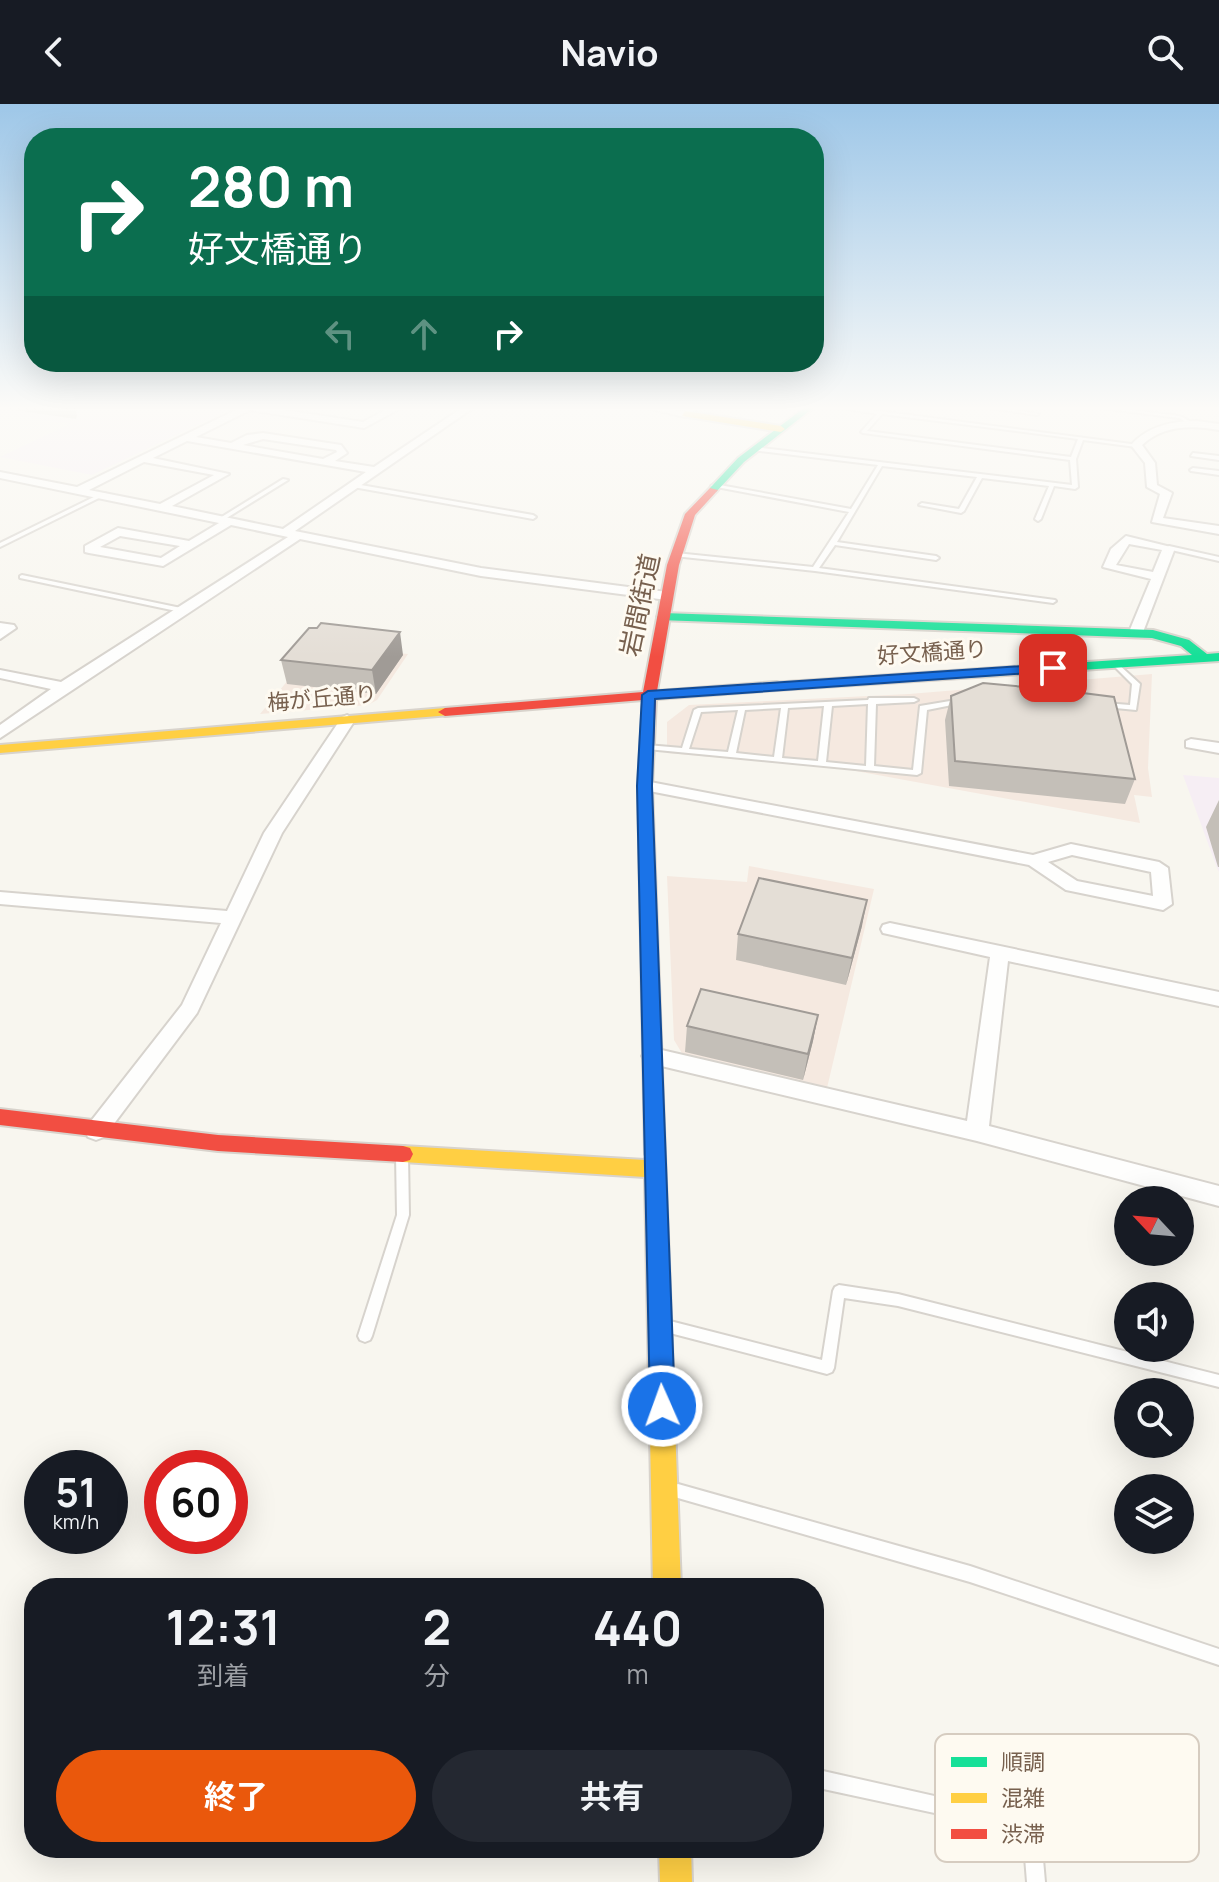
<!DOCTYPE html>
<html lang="ja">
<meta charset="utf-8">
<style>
:root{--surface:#171b24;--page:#242831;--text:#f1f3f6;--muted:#9ea1a6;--accent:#ea580c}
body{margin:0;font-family:Manrope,"Noto Sans JP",sans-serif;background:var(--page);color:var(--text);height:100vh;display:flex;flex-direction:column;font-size:30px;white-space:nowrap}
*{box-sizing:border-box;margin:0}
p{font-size:26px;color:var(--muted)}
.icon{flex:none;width:44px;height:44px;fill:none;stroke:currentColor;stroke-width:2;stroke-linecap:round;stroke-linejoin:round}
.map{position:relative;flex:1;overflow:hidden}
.side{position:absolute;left:24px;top:1474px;width:800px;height:280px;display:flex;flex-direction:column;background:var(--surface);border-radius:32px;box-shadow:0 8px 32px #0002}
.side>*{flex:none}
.top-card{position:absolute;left:24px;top:24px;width:800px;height:244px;border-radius:32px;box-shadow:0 8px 32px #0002;background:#0b6e4f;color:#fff;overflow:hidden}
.needle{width:52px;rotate:296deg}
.tools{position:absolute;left:1114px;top:1082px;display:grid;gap:16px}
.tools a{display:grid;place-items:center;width:80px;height:80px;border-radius:50%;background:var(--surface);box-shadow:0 8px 32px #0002;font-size:40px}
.speed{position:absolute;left:24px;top:1346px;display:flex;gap:16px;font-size:40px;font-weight:700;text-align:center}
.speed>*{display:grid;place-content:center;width:104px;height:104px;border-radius:50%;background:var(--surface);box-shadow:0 8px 32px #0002;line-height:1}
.speed small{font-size:20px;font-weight:400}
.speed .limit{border:12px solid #d22;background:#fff;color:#111}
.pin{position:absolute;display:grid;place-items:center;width:68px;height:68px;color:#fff;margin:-34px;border-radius:16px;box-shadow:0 4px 12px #0006}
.me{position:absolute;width:88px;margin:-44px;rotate:358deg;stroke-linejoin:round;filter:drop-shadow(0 0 6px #0008)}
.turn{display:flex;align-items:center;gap:28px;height:168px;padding:0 32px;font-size:36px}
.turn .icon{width:104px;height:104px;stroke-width:2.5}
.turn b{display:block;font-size:56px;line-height:68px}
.lanes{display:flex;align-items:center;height:76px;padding:0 32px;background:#0003;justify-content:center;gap:40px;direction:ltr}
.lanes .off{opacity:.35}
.eta{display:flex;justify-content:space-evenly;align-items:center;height:136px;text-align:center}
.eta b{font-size:48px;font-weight:700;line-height:56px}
.primary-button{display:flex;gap:16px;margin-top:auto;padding:16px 32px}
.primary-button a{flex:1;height:92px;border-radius:48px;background:var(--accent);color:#fff;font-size:32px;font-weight:700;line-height:92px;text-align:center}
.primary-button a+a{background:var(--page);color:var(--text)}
header{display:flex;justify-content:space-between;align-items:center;height:104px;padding:0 32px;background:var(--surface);font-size:36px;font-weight:700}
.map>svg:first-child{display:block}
.commercial{fill:#f5e9e0}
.education{fill:#f6eef4}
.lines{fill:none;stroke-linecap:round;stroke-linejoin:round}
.lane-casing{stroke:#d7d3cd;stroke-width:4}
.street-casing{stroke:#d7d3cd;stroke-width:4}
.fast-casing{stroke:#d8d3cc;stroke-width:4}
.slow-casing{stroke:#d8d3cc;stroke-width:4}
.jam-casing{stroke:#d8d3cc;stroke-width:4}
.lane{fill:#fefefd;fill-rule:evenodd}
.street{fill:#fefefd;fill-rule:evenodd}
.fast{fill:#16e098;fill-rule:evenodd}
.slow{fill:#ffcf43;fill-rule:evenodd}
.jam{fill:#f24e42;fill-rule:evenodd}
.wall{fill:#c4bfb8}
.shaded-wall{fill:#a09b96}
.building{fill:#e4ded6;stroke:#a09b96;stroke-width:2}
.route{fill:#1a73e8;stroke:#114b97;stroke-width:2}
.labels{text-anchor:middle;stroke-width:6;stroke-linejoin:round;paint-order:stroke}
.far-street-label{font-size:22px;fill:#77604e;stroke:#fefaf1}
.street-label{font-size:26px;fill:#77604e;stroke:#fefaf1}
.key{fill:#fefaf1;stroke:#d6ccc0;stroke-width:2}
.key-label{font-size:22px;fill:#77604e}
</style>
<header><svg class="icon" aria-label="back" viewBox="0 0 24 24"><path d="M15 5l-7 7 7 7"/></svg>Navio<svg class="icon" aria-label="search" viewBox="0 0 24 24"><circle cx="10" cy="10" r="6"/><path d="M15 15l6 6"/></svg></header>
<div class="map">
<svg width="1219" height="1778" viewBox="0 0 1219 1778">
<rect width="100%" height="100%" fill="#f8f6ef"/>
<path class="commercial" d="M324,542l84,8 -31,46 -9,5 -108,9 53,-64z
M1152,570l-4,94 4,29 -18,-2 6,28 -306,-56 -167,-14v-31l22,-17 220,-11z
M749,762l125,23 -47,199 -144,-33 -9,-15 -7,-164 80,6z"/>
<path class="education" d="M0,304h232l-140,67 -92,-18 70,-33 -70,-11z
M1183,671l36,3v94l-2,-4z"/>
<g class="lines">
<g class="lane-casing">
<path id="lane" d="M842,304h14l283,37 -3,2 -53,-7 -7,19 2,28 -3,2 -21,-3 -13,33 -3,2 -3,-2 14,-33 -67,-8 -18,33 -3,2 -42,-8 3,-2 37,6 18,-32 -95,-11 -45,76 99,14 3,2 -3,2 -101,-15 -16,23 236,32 1,1 -3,2 -238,-32 -141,-15 -1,-1 3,-2 137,14 36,-55 -138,-26 3,-2 137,25 27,-44 -126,-15 2,-3 318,38 -2,-25 -207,-27 -2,-1 16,-18zM882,310l196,25 -7,18 -204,-26z
M989,304h13l37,6 -2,1z
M1100,304h15l65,8 13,7 -4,1 -10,-6z
M1193,349l26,3v4l-28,-4z
M1193,364l26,3v4l-28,-4 -1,-1z
M283,375l5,1 -63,39 -5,-1z
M355,380l178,31 3,2 -3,2 -180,-32v-2z
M102,389l5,1 -107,53v-4z
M1169,442l50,11v4l-52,-12 -1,-1z
M22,471l159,33 3,2 -3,2 -161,-34v-2z
M1113,559h4l23,21 -4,26 -31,-3 -4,-2 4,-2 25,2 2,-21 -19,-19z
M869,594h45l4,2 -4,2 -38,2 -2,62 39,4 7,-64 42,-7 4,2 -4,2 -35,7 -6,63 -4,2 -270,-26 -4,-2 4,-2 35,3 12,-38 4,-2 170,-8zM868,600l-2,62 -40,-4 6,-56zM824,602l-6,55 -36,-3 6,-50zM781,604l-7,49 -38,-4 9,-43zM738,606l-10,42 -39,-3 12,-37z
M402,1046l4,2 2,3 1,60 -37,121 -2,4 -5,2 -5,-2 -2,-4 39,-121 -1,-60 2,-3z
M839,1181l59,9 321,81v12l-321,-81 -54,-8 -10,70 -2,4 -5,2 -157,-41 -5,-2 -2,-4 2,-4 5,-2 152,39 11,-69 2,-4z
M678,1380l292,82 249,83v16l-249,-83 -292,-84 -5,-2 -2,-5 2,-5z
M814,1665l223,50 3,6 5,57h-18l-4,-50 -209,-45z"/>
</g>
<g class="street-casing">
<path id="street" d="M240,304h31l92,14 26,-14h12l-37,20 -114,-18 -54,27 35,6 16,-8 16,-2 78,12 6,8 -12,8 39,6 88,-59h11l-178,123 186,37 186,24 6,4 -6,4 -186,-24 -181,-37 -300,199v-13l51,-36 -51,-11v-8l61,12 227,-145 -57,-12 -68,41 -74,-13 -4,-1v-6l33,-18 71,13 30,-18 -219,-45v-6l77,15zM263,335l73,11 1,2 -14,7 -80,-14zM187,337l179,31 -83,57 -111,-23 57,-32 -76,-16zM144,358l70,13 -54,29 -71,-14zM120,432l60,10 -19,12 -61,-11z
M647,304l36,3 15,-3 -13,9z
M1197,317l22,3v6c-27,-5 -56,-5 -77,15l13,18 2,22 15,8 -9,25 56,8v8l-67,-12 8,-28 -13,-7 -2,-24 -14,-18c17,-19 41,-24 66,-24z
M1126,432l49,12 -32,84 -7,4 -7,-4 22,-53 -48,-12 8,-18zM1129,440l33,6 -9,22 -37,-7z
M0,519l14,2 2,3 -16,11z
M347,611l8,5 -73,113 -85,180 -93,124 -8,3 -8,-3 -3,-6 3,-6 94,-120 39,-82 -221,-19v-12l227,19 37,-78 78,-116z
M1191,635l28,4v10l-33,-6v-6z
M645,677l388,74 38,-11 88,18 9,6 4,36 -9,6 -97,-20 -37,-25 -390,-76v-6zM1072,751l79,17 2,24 -76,-15 -29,-19z
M890,819l329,69v14l-211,-45 -19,165 230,60v20l-242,-65 -324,-77 -7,-2 -4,-6 4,-6 7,-2 314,73 23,-164 -107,-24 -2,-4 2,-4z"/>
</g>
<g class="fast-casing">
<path id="fast" d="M804,304h9l-69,54 -28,30h-6v-4l28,-30z
M663,509l490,17 36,10 18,14 12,-1v8l-442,29 -5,-1v-6l420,-28 -11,-9 -29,-8 -493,-18 -2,-3z"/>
</g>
<g class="slow-casing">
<path id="slow" d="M685,307l96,15 4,3 -4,3 -99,-16z
M445,604l7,4 -2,3 -450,38v-8z
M403,1042l242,14 3,-12 7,-2 7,2 3,6 16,434h-28l-8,-411 -242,-15 -7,-2 -3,-6 3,-6z
M659,1744h32l1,34h-32z"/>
</g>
<g class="jam-casing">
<path id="jam" d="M710,384l8,2 -23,25 -16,50 -22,126 120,-9 7,4 -7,4 -121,9 -4,87 13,368 -3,6 -7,2 -7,-2 -3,-6 -7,-368 5,-86 -198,16 -7,-4 7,-4 198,-16 24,-127 18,-51z
M0,1005l218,26 185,11 7,2 3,6 -3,6 -7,2 -185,-11 -218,-26z"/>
</g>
<use href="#lane" class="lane"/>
<use href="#street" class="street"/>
<use href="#fast" class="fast"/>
<use href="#slow" class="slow"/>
<use href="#jam" class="jam"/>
</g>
<path class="wall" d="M0,304h75l2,8 -1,3z
M403,551l-27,39 -89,-10 -6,-24z
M951,592l184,83 -10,25 -176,-18 -4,-66z
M1219,696v67h-1l-12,-40z
M862,822l-16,59 -110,-25 2,-26z
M818,911l-5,26 -10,39 -118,-28 2,-26z"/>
<path class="shaded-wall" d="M400,528l3,23 -27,39 -4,-24z
M867,796l-5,26 -16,59 6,-27z
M818,911l-5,26 -10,39 5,-26z"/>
<path class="building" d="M321,519l79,9 -28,38 -91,-10 28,-32h8z
M983,579l84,8 47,6 21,82 -180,-18 -4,-65z
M759,774l108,22 -15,58 -114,-24z
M701,885l117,26 -10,39 -121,-28z"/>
<linearGradient id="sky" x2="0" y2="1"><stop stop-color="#9ec7e8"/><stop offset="0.55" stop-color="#fcfbf8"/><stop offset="1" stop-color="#fcfbf8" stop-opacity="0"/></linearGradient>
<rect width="1219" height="553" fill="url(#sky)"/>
<path class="route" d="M1053,560l5,1v6l-403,28 -3,87 23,620 -4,9 -9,3 -9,-3 -3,-9 -13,-620 5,-91 6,-4z"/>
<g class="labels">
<g class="far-street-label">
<text transform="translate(932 548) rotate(-4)" y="8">好文橋通り</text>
<text transform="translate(322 594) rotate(-5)" y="8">梅が丘通り</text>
</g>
<g class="street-label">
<text transform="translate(640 501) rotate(-78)" y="9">岩間街道</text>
</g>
</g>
<rect x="935" y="1630" width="264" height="128" rx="12" class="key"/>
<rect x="951" y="1653" width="36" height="10" fill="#16e098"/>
<rect x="951" y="1689" width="36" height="10" fill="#ffcf43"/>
<rect x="951" y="1725" width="36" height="10" fill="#f24e42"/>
<g class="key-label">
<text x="1001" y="1666">順調</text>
<text x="1001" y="1702">混雑</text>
<text x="1001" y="1738">渋滞</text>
</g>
</svg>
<div class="tools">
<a><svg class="needle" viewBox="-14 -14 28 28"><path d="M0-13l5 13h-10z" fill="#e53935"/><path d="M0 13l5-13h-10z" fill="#9ea1a6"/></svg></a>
<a><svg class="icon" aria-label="sound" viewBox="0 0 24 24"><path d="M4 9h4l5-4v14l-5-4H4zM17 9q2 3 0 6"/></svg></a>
<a><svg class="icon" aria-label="search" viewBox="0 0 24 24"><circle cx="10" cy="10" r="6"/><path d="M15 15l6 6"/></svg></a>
<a><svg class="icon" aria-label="layers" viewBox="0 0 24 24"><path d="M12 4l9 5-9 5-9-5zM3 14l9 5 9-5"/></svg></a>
</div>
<div class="speed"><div>51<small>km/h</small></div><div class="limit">60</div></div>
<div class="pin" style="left:1053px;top:564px;background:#d93025"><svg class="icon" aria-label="arrive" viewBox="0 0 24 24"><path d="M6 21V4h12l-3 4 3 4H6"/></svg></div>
<svg class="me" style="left:662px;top:1302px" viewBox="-20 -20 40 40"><circle r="17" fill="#1a73e8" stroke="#fff" stroke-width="3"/><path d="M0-11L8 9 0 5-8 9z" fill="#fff"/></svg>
<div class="top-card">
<div class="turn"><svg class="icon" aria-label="right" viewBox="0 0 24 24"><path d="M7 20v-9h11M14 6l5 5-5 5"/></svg><div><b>280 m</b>好文橋通り</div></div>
<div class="lanes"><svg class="icon off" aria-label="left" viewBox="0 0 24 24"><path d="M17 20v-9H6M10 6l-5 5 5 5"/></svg><svg class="icon off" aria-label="ahead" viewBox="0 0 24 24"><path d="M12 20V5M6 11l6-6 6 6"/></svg><svg class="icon" aria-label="right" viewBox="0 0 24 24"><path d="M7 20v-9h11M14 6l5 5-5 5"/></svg></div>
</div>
<section class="side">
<div class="eta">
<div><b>12:31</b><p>到着</p></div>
<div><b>2</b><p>分</p></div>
<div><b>440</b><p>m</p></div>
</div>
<div class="primary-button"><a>終了</a><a>共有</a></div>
</section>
</div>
